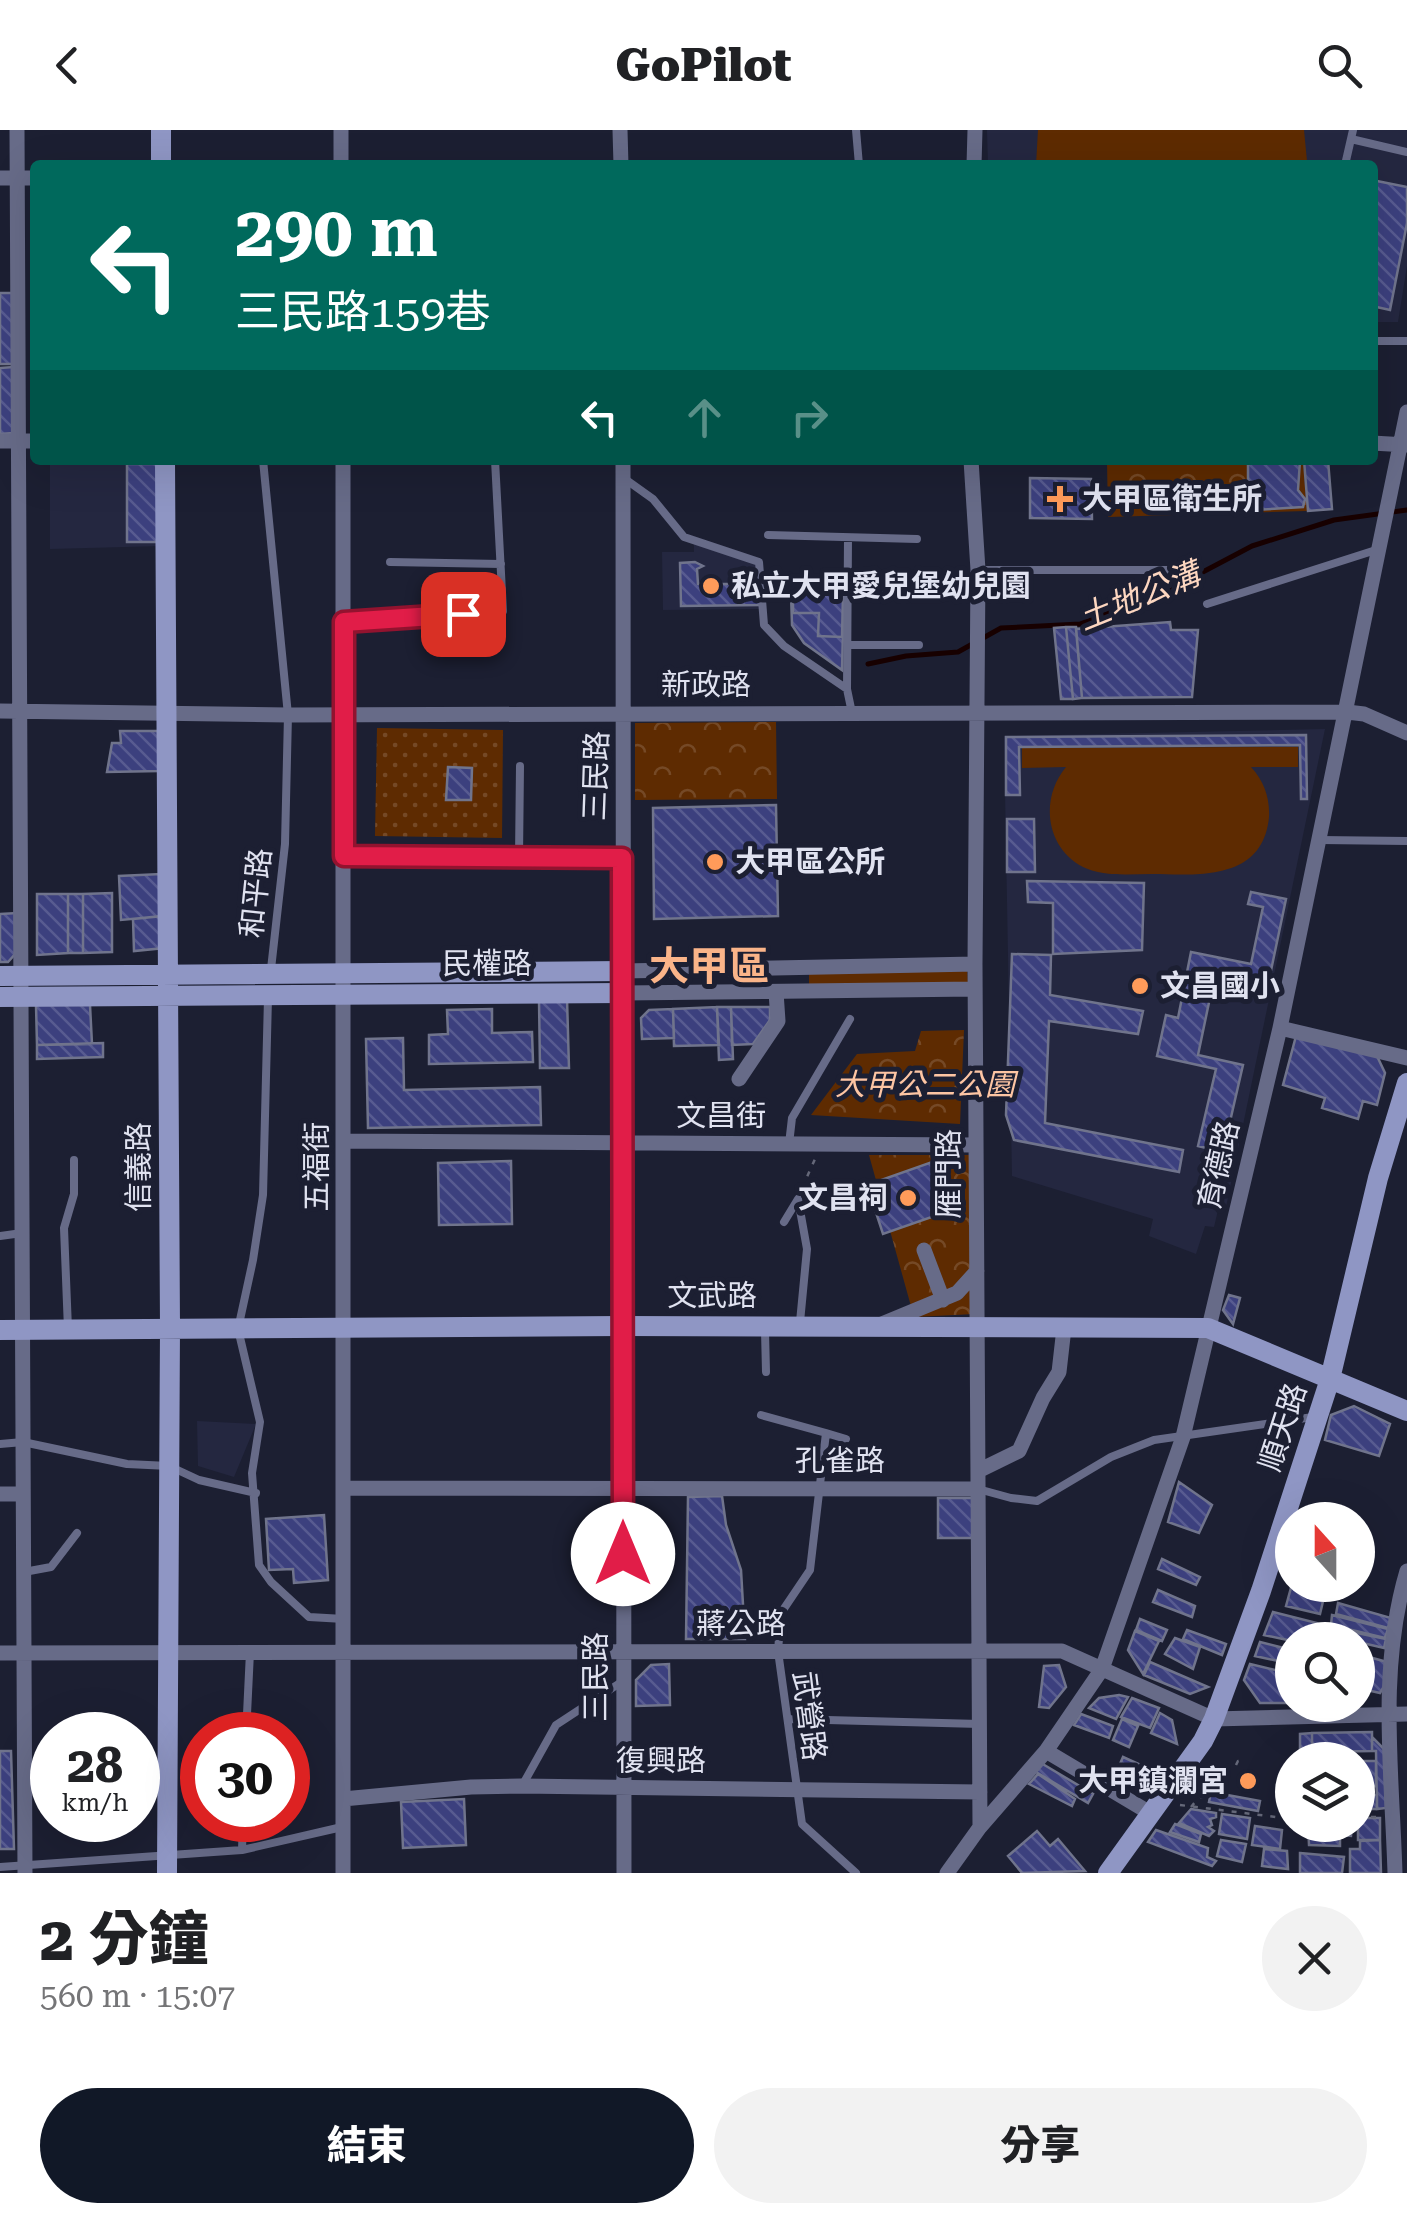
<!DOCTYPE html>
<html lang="zh-TW">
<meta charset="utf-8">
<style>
:root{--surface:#fff;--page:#f2f2f2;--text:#202124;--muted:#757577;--accent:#111827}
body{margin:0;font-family:"Roboto Serif","Noto Sans TC",serif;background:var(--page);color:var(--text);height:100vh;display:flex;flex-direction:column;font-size:38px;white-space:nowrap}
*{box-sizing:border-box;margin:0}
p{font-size:32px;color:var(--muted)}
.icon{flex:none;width:55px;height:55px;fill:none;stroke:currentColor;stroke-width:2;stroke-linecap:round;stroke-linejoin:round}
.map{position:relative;height:1743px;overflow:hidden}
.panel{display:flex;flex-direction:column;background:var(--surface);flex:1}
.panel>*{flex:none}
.guide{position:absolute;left:30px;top:30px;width:1348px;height:305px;border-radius:10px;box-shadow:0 10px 40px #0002;background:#00695c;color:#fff;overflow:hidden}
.needle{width:65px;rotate:339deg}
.buttons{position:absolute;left:1275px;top:1372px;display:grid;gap:20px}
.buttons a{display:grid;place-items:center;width:100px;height:100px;border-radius:50%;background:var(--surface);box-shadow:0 10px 40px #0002;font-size:50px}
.speed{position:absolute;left:30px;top:1582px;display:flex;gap:20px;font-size:50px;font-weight:700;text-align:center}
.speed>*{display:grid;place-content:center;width:130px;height:130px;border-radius:50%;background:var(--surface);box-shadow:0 10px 40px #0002;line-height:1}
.speed small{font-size:25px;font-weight:400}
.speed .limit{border:15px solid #d22;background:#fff;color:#111}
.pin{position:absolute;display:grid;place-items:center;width:85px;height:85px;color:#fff;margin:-42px;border-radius:20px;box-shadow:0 5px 15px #0006}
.me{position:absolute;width:110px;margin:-55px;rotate:0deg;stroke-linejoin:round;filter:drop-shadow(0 0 8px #0008)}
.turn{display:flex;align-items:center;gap:35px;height:210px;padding:0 40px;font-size:45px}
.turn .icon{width:130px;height:130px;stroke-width:2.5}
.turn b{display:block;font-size:70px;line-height:85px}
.lanes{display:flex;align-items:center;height:95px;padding:0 40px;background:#0003;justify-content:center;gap:50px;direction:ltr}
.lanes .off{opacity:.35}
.round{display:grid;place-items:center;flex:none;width:105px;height:105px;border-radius:52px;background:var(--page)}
.summary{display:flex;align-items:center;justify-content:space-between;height:170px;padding:0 40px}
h1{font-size:60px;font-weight:800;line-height:75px}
.button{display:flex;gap:20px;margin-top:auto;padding:20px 40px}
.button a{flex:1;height:115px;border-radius:60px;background:var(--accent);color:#fff;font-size:40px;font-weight:800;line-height:115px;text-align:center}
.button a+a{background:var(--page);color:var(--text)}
header{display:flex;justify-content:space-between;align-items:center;height:130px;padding:0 40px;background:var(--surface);font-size:45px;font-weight:800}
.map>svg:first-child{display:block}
.built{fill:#242740}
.grass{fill:#5e2b01}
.park{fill:url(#park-crowns)}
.garden{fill:url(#garden-dots)}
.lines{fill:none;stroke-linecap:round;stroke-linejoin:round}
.stream{stroke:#170000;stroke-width:5}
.building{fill:url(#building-back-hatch);stroke:#70748c;stroke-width:2.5}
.path{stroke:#656879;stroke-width:2.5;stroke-dasharray:5 8;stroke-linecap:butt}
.lane{stroke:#676b88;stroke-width:8}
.street{stroke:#676b88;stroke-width:15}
.secondary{stroke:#8f96c4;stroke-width:20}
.route-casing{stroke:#92132f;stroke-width:25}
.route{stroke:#e11d48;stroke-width:18}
.poi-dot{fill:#ff9b5a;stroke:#1c1f32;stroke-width:4}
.labels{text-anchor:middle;stroke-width:10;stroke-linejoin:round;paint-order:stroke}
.poi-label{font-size:30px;font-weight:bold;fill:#e0e2f0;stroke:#1c1f32;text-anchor:start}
.street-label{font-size:30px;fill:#e0e2f0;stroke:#1c1f32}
.park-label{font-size:30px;font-style:italic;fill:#fdc5a3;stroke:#1c1f32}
.water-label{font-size:32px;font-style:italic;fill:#fcd6c0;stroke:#1c1f32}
.district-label{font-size:40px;font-weight:bold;fill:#fab489;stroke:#1c1f32}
</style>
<header><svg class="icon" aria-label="back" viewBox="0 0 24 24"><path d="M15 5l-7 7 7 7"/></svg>GoPilot<svg class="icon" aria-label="search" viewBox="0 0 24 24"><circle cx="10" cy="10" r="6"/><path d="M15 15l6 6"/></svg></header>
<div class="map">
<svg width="1407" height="1743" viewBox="0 0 1407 1743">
<defs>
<pattern id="park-crowns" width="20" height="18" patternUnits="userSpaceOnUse" patternTransform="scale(2.5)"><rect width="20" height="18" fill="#5e2b01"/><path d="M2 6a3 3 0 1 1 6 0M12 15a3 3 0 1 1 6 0" fill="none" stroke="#754926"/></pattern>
<pattern id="garden-dots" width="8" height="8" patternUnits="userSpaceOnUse" patternTransform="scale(2.5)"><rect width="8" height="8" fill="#5e2b01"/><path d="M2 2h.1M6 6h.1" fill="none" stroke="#754926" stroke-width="1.8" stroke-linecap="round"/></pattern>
<pattern id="building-back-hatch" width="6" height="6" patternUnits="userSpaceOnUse" patternTransform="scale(2.5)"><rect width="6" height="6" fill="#3c407e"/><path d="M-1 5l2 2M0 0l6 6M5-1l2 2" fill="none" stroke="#585b91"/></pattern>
</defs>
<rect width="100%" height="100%" fill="#1c1f32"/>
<path class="built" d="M987,0h420v136l-9,56h-25l-1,-157h-384z
M50,330h113l-1,86 -112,3z
M694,414l64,20 3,45 -98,1 -1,-58h32z
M1325,599l-99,478 -7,-1 -5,21 -9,-1 -9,28 -47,-18 4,-17 -141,-43 -8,-440z
M197,1291l59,3 -22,53 -36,-11z"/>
<path class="grass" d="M1038,0h266l3,31 -1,4h-270z
M1298,617v20h-47c13,14 19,31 18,50 -6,64 -71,58 -117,57 -23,0 -49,3 -69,-7 -38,-20 -43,-69 -17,-100l-44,1v-20z
M967,837l1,16 -159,2v-15z"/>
<path class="park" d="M1107,330h196l4,51 -199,6z
M776,592l1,77 -142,1v-77z
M964,900l-4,94 -149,-9 46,-61 58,-3 6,-20z
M869,1025h106v159l-61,3z"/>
<path class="garden" d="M377,598l126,2 -1,108 -127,-2z"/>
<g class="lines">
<path class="stream" d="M868,534l38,-8 52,-4 43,-24 79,-4 83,-31 89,-47 82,-26 73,-10"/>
</g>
<path class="building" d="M1372,50l35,7v36l-17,87 -18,-4z
M0,163h15l-1,71h-14z
M13,237v66l-13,1v-66z
M1265,330l35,1 -2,29 7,9 -2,8 -66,4 -1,-19 18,-1v-9h-6v-19h14z
M1304,330h24l4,49 -24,2z
M127,334h32v78h-32z
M1030,348l61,1 1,40 -62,-1z
M695,432l8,4 -6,3 1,15h42v-7h6v6h4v-7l9,-1 2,30 -80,1 -1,-43z
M844,462l-2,78 -38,-27 -12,-18 -1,-32z
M793,464h50l-1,43 -24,-1 1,-23h-26z
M1170,492l1,8h27l-6,67 -110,1 -6,-69z
M1066,497l7,72h-12l-7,-71z
M1066,497h10l6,71 -9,1z
M120,601h38l1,40 -52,1 5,-29h9z
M1306,605l1,64h-6l-1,-54 -281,2 1,48h-14v-58z
M448,637l24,1 -1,32h-25z
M776,675l2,111 -124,3 -1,-111z
M1007,689h27l1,53h-28z
M161,744l2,42 -42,4 -2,-44z
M1027,751l117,2 -2,67 -89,4v-51l-25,-1z
M1251,762l35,7 -17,81 -53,-11 -18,86 45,10 -20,87 -25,-6 18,-77 -59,-13 9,-41 12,3 13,-66 60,12 12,-57 -15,-3z
M112,763v59l-29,1v-59z
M37,764h31v59l-31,2z
M68,764h15v59h-15z
M17,783l-1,40 -8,9h-8v-48z
M163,786l1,32 -30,3 -1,-32z
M1012,824l39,1 -1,40 93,16 -5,23 -89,-13 -4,102 138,27 -4,22 -165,-32 -8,-25z
M567,868l2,70h-29l-1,-69z
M36,875h54l2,39 -55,1z
M717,877l2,38 -45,1 -1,-37z
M717,877h14l2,52 -14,1z
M731,877h39v13l-17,24 -21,1z
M492,879v24l40,-1 1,30 -104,2v-29l19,-1 -1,-24z
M673,879l1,29 -32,1 -1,-21 8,-8z
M1296,906l81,20 8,17 -8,32 -14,-4 -5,18 -36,-11 3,-10 -42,-13z
M403,908l1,52 136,-3 1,38 -173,3 -2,-89z
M103,913v14l-66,2v-14z
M511,1031l1,63 -73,1 -1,-62z
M932,1032l17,49 -66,23 -16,-49z
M1229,1165l11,3 -7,26 -10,-14z
M1354,1276l36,18 -11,32 -54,-16 6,-25z
M1179,1352l33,23 -13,28 -31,-11z
M722,1366l4,29 15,45 4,69h-59l2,-142z
M938,1368h35v40h-35z
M324,1385l4,65 -34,3 -1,-14 -24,1 -3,-51z
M1162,1429l38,18 -4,8 -38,-16z
M1292,1454l33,9 -5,21 -34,-8z
M1158,1460l37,16 -3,11 -39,-15z
M1338,1473l53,15 -3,10 -52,-14z
M1273,1482l44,11 -9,17 -16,1 -28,-6z
M1332,1485l56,14 -3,9 -54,-13z
M1140,1489l27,11 -5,11 -26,-11z
M1328,1497l58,12 -2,9 -56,-13z
M1187,1500l39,14 -4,11 -39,-16z
M1135,1501l24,10 -16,33 -15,-24z
M1175,1508l25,9 -7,22 -28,-15z
M1260,1512l32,8v14l-37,-8z
M1358,1524l29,8 -3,24 -4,7 -22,-5z
M1150,1532l58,25 -18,7 -46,-19z
M669,1534l1,41 -34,1v-26l15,-15z
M1250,1534l42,10v29h-32l-16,-23z
M1059,1535l7,22 -17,21 -10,-1 5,-41z
M1119,1565l9,2 -12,22 -27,-11 10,-10z
M1132,1568l27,10 -9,20 -29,-11z
M1160,1583l12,7 5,24 -26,-11z
M1081,1584l32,12 -4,12 -35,-13z
M1122,1589l16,7 -9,21 -16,-7z
M1372,1602v19l-60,1v-19z
M1312,1603v19h9v8h-21v-26z
M1372,1607l12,12 2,59 -9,1 -1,-58h-4z
M0,1621h11l3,98h-14z
M1123,1627l31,14 -11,15 -26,-15z
M1358,1631h18v25l-18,1z
M1041,1633l52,31 -5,9 -52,-31z
M1038,1644l37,25 -3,7 -43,-22z
M1211,1662l49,9 -2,10 -49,-9z
M1358,1665h19v14h-19z
M464,1669l2,46 -63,3 -2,-46z
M1191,1679l25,4v4l-6,2 2,6 -4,2 6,4 -5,5 -30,-13z
M1222,1684l28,4 -3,21 -28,-5z
M1358,1688h22v22h-22z
M1175,1694l26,10 -2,8 -29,-10z
M1308,1695h44l-1,11 -11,-1v11l-31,-1z
M1255,1696l27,4 -2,19 -28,-4z
M1156,1700l52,18 -1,9 9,4 -4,5 -64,-24z
M1037,1701l13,15 8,-7 27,32 -63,2 -14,-17z
M1221,1710l25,4 -4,18 -25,-6z
M1380,1710l1,33h-31v-24h10v-8z
M1264,1719l23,2 1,18 -26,-3z
M1300,1723l44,4 -2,16h-42z"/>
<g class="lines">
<path class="path" d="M802,1058l13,-29
M1236,1635l2,-4h6
M1200,1667l10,1
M1180,1675l112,14
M1191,1677l14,-17
M1358,1687h19
M1285,1689v-28"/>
<path class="lane" d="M856,0l3,35
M1351,9l56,13
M1345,35l8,-35
M1372,211h35
M263,330l25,255 -3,129 -14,125
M625,349l28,20 31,38 75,25 5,63 20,21 63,43 5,24
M768,405l149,4
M390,432l111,2
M978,440h196
M848,465h60
M1207,474l172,-55
M345,492l158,-11 -8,-151
M848,515h71
M847,559l1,-151
M1320,710l87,1
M344,726l277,2
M519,727l1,-91
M268,868l-5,197 -10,65 -15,69 22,93 -8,51 7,92 12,17 38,35 35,2
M789,1014l3,-26 58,-99
M784,1092l14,-23 9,50 -7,73
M0,1106l22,-3
M68,1199l-4,-101 10,-34v-34
M765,1201l1,41
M761,1285l65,18 -16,137 -29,43 -3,38 24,173 54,49
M826,1303l20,6
M0,1314l23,-2 104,22 42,2 30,14 57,13
M978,1359l33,9 26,3 74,-44 43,-17 159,-23
M24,1442l27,-5 26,-34
M789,1589l191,5
M246,1605l4,-83
M1185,1642l29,5
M522,1656l34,-61 67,-44
M242,1720l1,-30
M0,1737l242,-17 100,-23"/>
<path class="street" d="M17,0l8,1743
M341,0v35
M620,0l1,35
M974,35l1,-35
M0,48h35
M0,311h35
M1372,313l35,2
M343,330v1413
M623,330l1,1413
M971,330l7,110 -3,394 5,863
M0,581l288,4 1059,-3 17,2 43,19
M623,841l352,-7
M623,863l352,-4
M1280,898l127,30
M739,949l39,-58 -2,-29
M345,1011l631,4
M924,1120l19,50
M882,1194l75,-31 20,-22
M978,1341l41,-20 24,-53 16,-26 5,-44
M344,1358l634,1
M0,1364h23
M0,1523l1062,-2 152,68 193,-5
M1046,1621l104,62
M343,1669l128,-12 50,-1 459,6
M947,1743l33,-46 66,-76 56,-82 81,-232 97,-409 127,-616
M1395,1743c-3,-100 -17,-205 12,-302"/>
<path class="secondary" d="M161,0v35
M165,330l5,868 -3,545
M0,846l623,-5
M0,867l623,-4
M0,1200l623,-4 585,2 199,83
M1108,1743l95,-132 11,-22 47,-128 69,-212 48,-201 29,-95"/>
</g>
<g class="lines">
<g class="route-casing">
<path id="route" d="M463,484l-119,8v234l278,2 1,696"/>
</g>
<use href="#route" class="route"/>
</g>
<g class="poi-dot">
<path d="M1055 354h10v10h10v10h-10v10h-10v-10h-10v-10h10z"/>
<circle cx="711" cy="456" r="10"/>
<circle cx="715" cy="732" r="10"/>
<circle cx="1140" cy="856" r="10"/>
<circle cx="908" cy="1068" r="10"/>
<circle cx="1248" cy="1651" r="10"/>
</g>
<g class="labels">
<g class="poi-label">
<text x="1082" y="379">大甲區衛生所</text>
<text x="731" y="466">私立大甲愛兒堡幼兒園</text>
<text x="735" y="742">大甲區公所</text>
<text x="1160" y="866">文昌國小</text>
<text x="888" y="1078" text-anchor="end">文昌祠</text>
<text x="1228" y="1661" text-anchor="end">大甲鎮瀾宮</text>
</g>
<g class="street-label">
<text x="706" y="565">新政路</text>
<text transform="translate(596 646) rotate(-88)" y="10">三民路</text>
<text transform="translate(256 763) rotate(-84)" y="10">和平路</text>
<text x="487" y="844">民權路</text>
<text x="721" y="996">文昌街</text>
<text transform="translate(1219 1035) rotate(-77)" y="10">育德路</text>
<text transform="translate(139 1037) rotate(-90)" y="10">信義路</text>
<text transform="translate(317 1037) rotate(-90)" y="10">五福街</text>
<text transform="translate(949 1044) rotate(-90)" y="10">雁門路</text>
<text x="712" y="1176">文武路</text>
<text transform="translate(1283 1297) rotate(-72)" y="10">順天路</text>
<text x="840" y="1341">孔雀路</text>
<text x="741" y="1504">蔣公路</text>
<text transform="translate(596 1547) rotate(-90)" y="10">三民路</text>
<text transform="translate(809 1586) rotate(83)" y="10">武營路</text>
<text x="661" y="1641">復興路</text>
</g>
<g class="park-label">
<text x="925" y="965">大甲公二公園</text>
</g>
<g class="water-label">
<text transform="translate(1139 466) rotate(-22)" y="11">土地公溝</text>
</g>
<g class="district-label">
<text x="709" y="850">大甲區</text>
</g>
</g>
</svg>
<div class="buttons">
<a><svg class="needle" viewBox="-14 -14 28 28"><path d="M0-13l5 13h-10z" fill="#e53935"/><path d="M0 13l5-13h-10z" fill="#757577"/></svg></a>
<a><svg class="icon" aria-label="search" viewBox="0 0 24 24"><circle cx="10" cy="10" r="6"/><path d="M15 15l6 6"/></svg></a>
<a><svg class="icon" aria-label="layers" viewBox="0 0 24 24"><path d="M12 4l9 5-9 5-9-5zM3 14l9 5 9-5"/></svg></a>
</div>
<div class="speed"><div>28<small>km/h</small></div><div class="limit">30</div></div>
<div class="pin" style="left:463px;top:484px;background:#d93025"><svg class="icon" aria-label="arrive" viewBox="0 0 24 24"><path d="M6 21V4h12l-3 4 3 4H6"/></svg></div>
<svg class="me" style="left:623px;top:1424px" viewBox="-20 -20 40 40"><circle r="19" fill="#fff"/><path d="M0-13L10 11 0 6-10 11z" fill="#e11d48"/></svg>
<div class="guide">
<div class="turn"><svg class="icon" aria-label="left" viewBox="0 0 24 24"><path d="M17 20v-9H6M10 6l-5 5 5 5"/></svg><div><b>290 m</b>三民路159巷</div></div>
<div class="lanes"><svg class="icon" aria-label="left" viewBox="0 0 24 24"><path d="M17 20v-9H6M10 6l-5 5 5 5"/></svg><svg class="icon off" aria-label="ahead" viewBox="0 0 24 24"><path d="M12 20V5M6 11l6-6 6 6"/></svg><svg class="icon off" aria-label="right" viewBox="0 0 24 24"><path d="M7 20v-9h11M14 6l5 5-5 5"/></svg></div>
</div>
</div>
<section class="panel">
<div class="summary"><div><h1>2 分鐘</h1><p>560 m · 15:07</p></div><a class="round"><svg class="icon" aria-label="close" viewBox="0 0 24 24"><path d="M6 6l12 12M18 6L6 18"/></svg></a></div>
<div class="button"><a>結束</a><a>分享</a></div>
</section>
